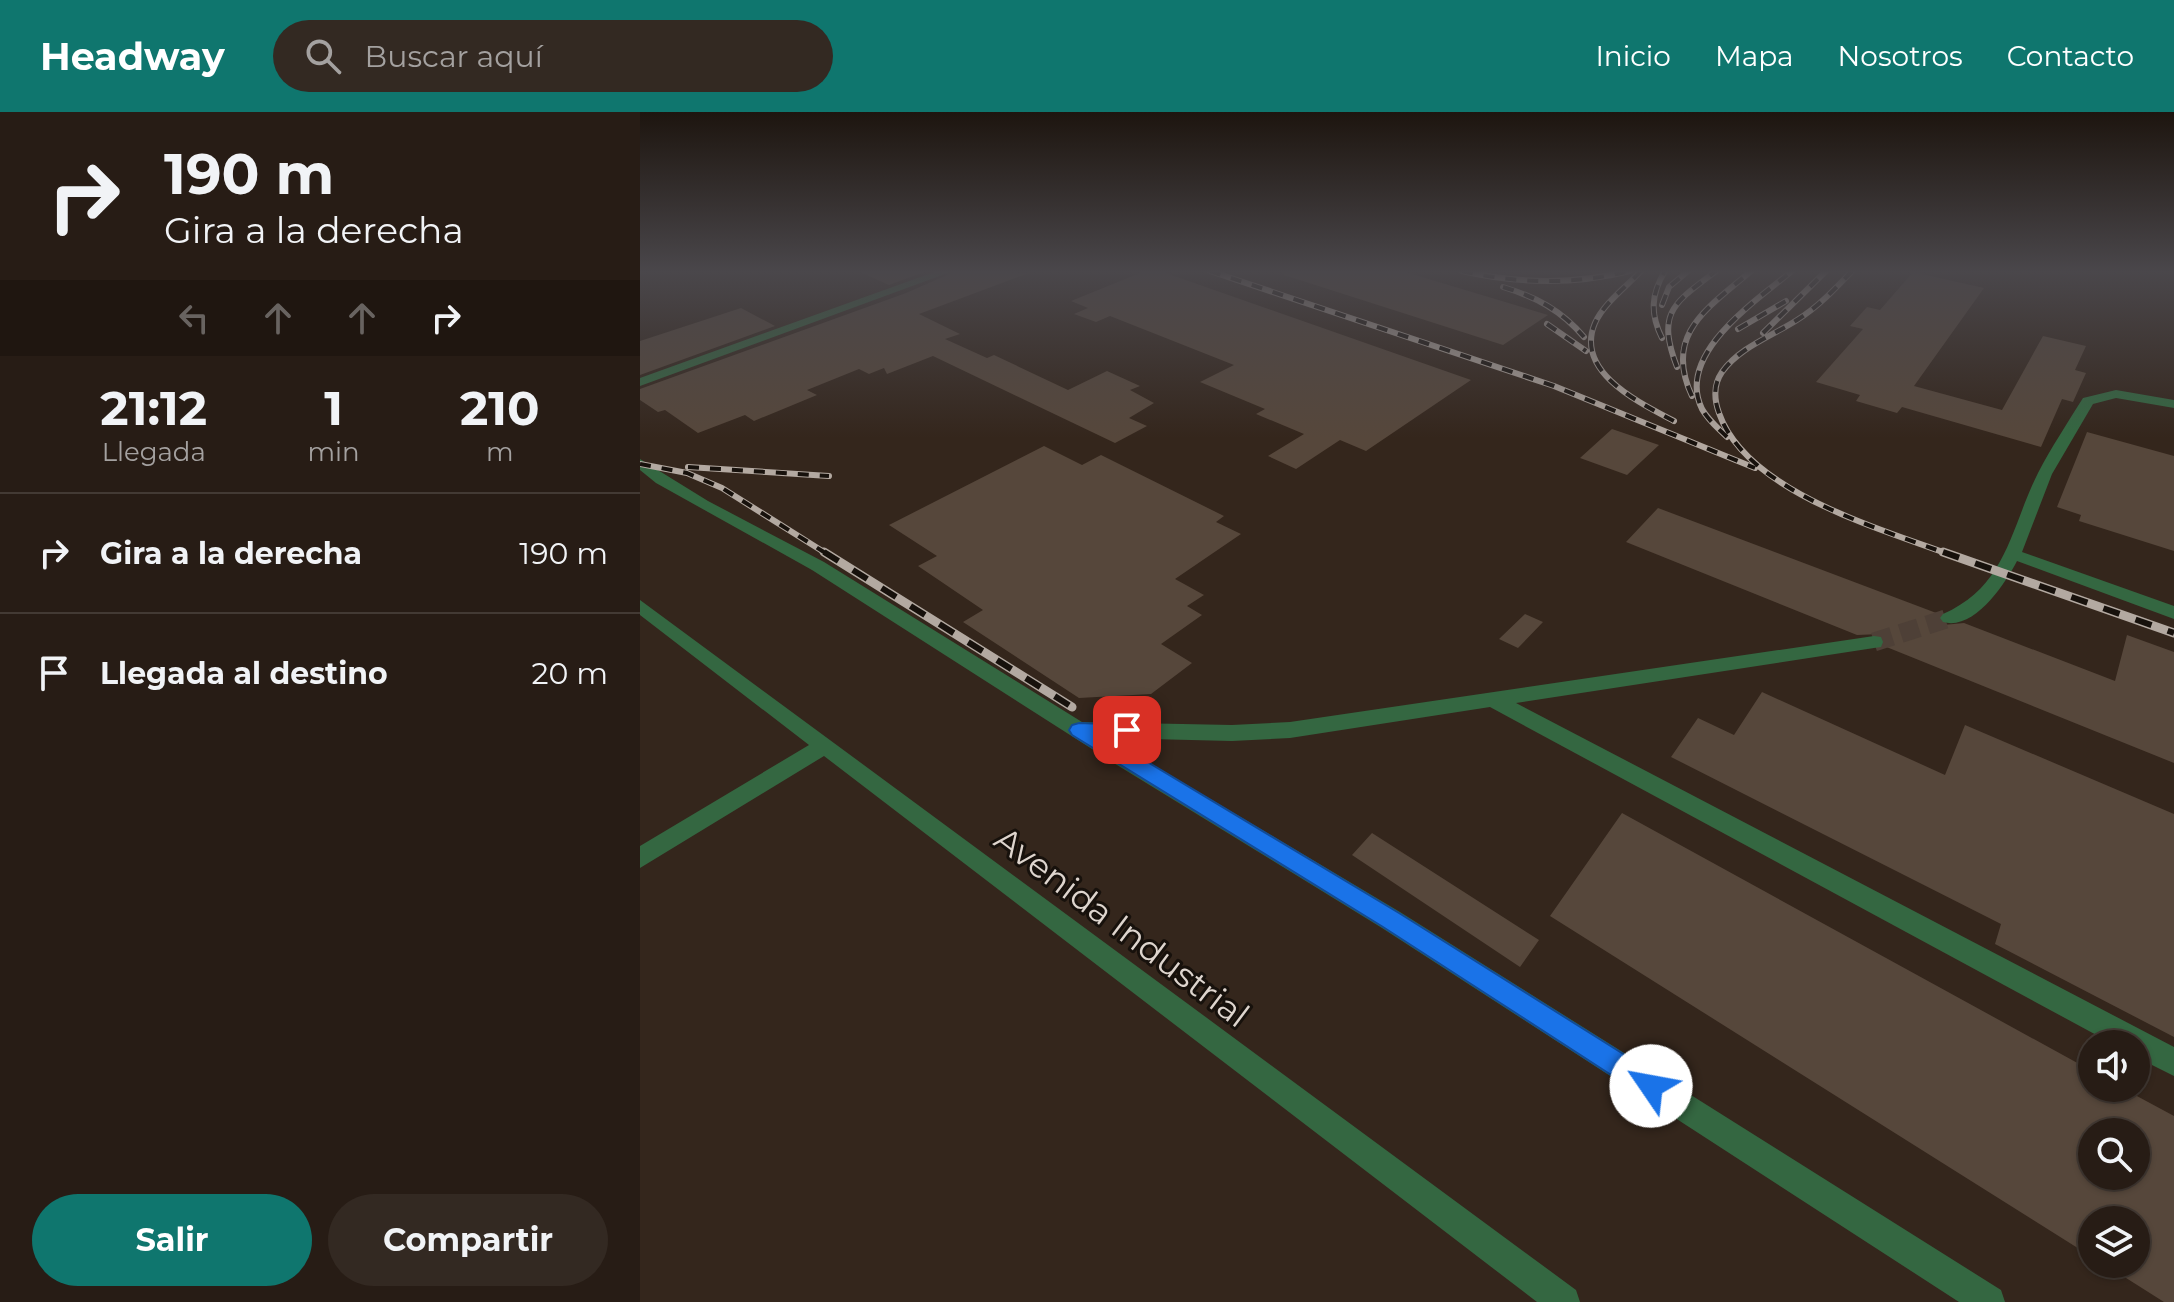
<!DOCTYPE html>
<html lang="es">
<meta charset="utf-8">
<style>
:root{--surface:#271c15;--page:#332922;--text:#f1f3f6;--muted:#a4a1a0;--line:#433a34;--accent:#0f766e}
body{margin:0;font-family:Montserrat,sans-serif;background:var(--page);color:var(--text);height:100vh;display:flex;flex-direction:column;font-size:30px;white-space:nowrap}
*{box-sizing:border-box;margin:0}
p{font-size:26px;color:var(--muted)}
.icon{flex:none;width:44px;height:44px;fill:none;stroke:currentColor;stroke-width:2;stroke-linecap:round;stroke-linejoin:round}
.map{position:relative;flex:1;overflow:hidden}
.details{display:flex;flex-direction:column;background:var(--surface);width:640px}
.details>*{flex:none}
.top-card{background:#271c15;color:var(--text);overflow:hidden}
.buttons{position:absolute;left:1438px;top:918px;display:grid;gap:16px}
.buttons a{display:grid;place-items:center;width:72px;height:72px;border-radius:50%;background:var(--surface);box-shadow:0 2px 6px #0004,0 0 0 2px var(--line);font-size:40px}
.pin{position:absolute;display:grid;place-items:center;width:68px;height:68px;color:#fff;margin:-34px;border-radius:16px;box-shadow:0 4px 12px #0006}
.me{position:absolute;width:88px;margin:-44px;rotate:303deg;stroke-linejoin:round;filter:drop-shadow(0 0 6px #0008)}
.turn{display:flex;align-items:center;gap:28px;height:168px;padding:0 32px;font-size:36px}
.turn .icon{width:104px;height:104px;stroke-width:2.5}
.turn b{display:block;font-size:56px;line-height:68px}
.lanes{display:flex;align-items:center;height:76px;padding:0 32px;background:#0003;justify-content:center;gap:40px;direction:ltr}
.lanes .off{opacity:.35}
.eta{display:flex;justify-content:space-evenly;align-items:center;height:136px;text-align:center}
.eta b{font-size:48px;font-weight:700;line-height:56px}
.primary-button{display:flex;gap:16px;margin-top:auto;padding:16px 32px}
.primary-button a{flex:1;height:92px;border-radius:48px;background:var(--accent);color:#fff;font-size:32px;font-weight:700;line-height:92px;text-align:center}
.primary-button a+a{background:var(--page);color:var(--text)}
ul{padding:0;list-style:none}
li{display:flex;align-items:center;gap:24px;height:120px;padding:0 32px;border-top:2px solid var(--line)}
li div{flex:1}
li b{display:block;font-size:30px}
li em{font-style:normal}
header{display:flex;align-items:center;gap:48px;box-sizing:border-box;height:112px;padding:0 40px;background:var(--accent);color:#fff}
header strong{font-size:38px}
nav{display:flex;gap:44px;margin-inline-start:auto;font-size:28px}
.search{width:560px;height:72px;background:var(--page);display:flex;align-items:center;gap:20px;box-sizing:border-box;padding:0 28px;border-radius:44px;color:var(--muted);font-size:30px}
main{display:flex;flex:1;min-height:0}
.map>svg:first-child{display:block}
.building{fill:#56473b;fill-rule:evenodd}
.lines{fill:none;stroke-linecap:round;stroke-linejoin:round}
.minor-tunnel{stroke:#4e4037;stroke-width:19;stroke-dasharray:19 9;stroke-linecap:butt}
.minor{fill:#346741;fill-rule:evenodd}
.rail-far1-casing{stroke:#b3a9a1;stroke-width:6}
.rail-casing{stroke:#b3a9a1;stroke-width:9}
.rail-far1{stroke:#17110c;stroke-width:4;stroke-dasharray:11;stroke-linecap:butt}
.rail{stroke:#17110c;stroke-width:6;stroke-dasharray:17;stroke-linecap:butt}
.route{fill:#1a73e8;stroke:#114b97;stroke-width:2}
.labels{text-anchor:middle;stroke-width:6;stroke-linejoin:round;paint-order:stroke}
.near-street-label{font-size:34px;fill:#ded5ce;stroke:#17110c}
</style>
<header>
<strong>Headway</strong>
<div class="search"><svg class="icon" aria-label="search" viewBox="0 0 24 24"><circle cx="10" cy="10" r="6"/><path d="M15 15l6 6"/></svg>Buscar aquí</div>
<nav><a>Inicio</a><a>Mapa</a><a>Nosotros</a><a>Contacto</a></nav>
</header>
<main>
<section class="details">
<div class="top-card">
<div class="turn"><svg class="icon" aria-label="right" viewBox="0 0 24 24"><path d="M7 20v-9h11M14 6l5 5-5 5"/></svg><div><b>190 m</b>Gira a la derecha</div></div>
<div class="lanes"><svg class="icon off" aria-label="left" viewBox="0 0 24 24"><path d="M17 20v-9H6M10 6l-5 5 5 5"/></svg><svg class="icon off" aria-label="ahead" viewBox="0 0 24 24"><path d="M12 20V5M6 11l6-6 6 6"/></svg><svg class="icon off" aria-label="ahead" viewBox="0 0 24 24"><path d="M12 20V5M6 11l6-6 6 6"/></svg><svg class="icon" aria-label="right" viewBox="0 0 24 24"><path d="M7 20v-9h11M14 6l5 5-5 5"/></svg></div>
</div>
<div class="eta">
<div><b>21:12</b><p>Llegada</p></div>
<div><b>1</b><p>min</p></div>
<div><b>210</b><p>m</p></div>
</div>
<ul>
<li><svg class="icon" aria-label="right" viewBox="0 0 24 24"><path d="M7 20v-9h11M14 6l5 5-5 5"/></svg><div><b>Gira a la derecha</b></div><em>190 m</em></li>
<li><svg class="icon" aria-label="arrive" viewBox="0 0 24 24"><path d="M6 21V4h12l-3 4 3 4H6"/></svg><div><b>Llegada al destino</b></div><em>20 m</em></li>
</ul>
<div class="primary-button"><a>Salir</a><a>Compartir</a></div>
</section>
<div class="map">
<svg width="1534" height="1190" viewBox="0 0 1534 1190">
<rect width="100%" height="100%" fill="#34261c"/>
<path class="building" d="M218,159h69l-38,14z
M316,159l73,2 -110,41 41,20 -15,5 42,19 7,-3 74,35 39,-19 33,15 -10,4 24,13 -25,15 18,8 -32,17 -182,-87 -46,18 -3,-6 -15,6 -10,-5 -52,21 10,5 -63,26 -9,-6 -47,18 -33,-23 -7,2 -18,-12v-11l266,-96z
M505,159h15l311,109 -105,71 -26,-11 -44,29 -28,-13 36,-22 -48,-20 9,-5 -65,-27 34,-17 -124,-49 -14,6 -22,-8 14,-6 -17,-7z
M645,159h117l146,44 -45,30 -219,-70z
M1273,160l71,16 -70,98 88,24 41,-74 43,10 -11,24 11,3 -13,29 -11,-3 -21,48 -139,-40 -5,6 -41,-12 4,-6 -44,-13 47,-53 -13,-3 17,-19 13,3z
M101,196l34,18 -135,49v-34z
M972,317l47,16 -32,30 -47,-17z
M1447,320l87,24v95l-95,-30 2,-6 -24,-8z
M404,334l38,19 19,-10 123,61 -8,6 25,12 -66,45 29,16 -17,11 15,9 -41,29 31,19 -41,31 -72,4 -116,-76 20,-12 -65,-44 19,-10 -48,-31z
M1018,396l281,106 -2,4 6,7 21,-2 151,58 12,-46 47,17v111l-290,-117 2,-5 -5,-7 -24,1 -231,-93z
M885,502l18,8 -25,26 -19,-9z
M1122,580l183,83 20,-50 209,89v223l-179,-93 6,-20 -330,-167 27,-39 36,17z
M982,701l470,258v17h30l52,28v186h-10l-60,-38h32v-44h-44v37l-542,-341zM1452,1020h44v44h-44z
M732,721l167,107 -19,27 -168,-112z"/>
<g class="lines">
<path class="minor-tunnel" d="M1234,530l75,-24"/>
<path class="minor" d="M297,159h16l-313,115v-8z
M1476,278l58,10v8l-58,-10 -23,6 -41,70 -30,78 152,54v13l-157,-58c-12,23 -43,70 -74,61l-3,-4 3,-4c64,-28 67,-85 95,-141 13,-25 30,-51 45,-75z
M0,347l68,42 116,61 258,160 150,3 58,-3 584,-86 7,1 2,5 -2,5 -7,1 -358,55 658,344v29l-38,-19v-13h-23l-623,-337 -200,31 -58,3 -124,-3 292,174 601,378 4,12h-46l-577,-374 -265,-163 -305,-195 -156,-87 -16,-13z
M0,488l936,690 4,12h-43l-713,-546 -184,112v-22l169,-101 -169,-130z"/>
<g class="rail-far1-casing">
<path id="rail-far1" d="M570,159l344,115 201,82
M822,159c57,13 111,14 168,0
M1001,159c-15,16 -37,32 -46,52 -21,49 45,80 79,98
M1212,159c-17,18 -34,36 -55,49 -25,16 -57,27 -75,52 -9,13 -8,27 -3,41 27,78 159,115 229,141
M863,175c33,10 58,23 81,50
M1022,193l7,-18 19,-16
M907,212l39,27
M1098,217l48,-28
M1123,221l63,-62
M1022,226c-12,-24 -11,-44 3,-67
M1037,255c-21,-55 -3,-64 39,-96
M1052,284c-29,-62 16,-88 59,-125
M1087,325c-9,-9 -19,-17 -25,-28 -27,-55 55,-109 90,-138
M0,352l47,9 35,15 105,66
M48,355l141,9"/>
</g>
<g class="rail-casing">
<path id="rail" d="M184,440l248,155
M1303,440l231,81"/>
</g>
<use href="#rail-far1" class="rail-far1"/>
<use href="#rail" class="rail"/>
</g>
<linearGradient id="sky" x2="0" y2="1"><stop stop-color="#1d150f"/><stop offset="0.49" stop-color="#4a474b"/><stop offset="1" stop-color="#4a474b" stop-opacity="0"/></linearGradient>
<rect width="1534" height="326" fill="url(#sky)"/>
<path class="route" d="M439,611l55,2 3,5 -3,5 -28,2 293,176 261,164 4,9 -4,9 -9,4 -9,-4 -259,-168 -311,-192 -3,-5 3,-5z"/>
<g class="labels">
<g class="near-street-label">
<text transform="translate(482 815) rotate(37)" y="12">Avenida Industrial</text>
</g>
</g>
</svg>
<div class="buttons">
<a><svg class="icon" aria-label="sound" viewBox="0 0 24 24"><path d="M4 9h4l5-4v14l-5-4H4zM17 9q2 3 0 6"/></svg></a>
<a><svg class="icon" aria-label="search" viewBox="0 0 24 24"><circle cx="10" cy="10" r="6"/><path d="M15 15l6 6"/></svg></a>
<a><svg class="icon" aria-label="layers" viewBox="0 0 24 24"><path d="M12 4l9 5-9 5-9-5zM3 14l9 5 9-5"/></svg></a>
</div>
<div class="pin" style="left:487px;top:618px;background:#d93025"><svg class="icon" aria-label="arrive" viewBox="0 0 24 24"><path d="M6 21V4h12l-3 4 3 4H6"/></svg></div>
<svg class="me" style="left:1011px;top:974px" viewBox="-20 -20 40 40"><circle r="19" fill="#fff"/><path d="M0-13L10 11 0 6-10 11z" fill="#1a73e8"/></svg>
</div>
</main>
